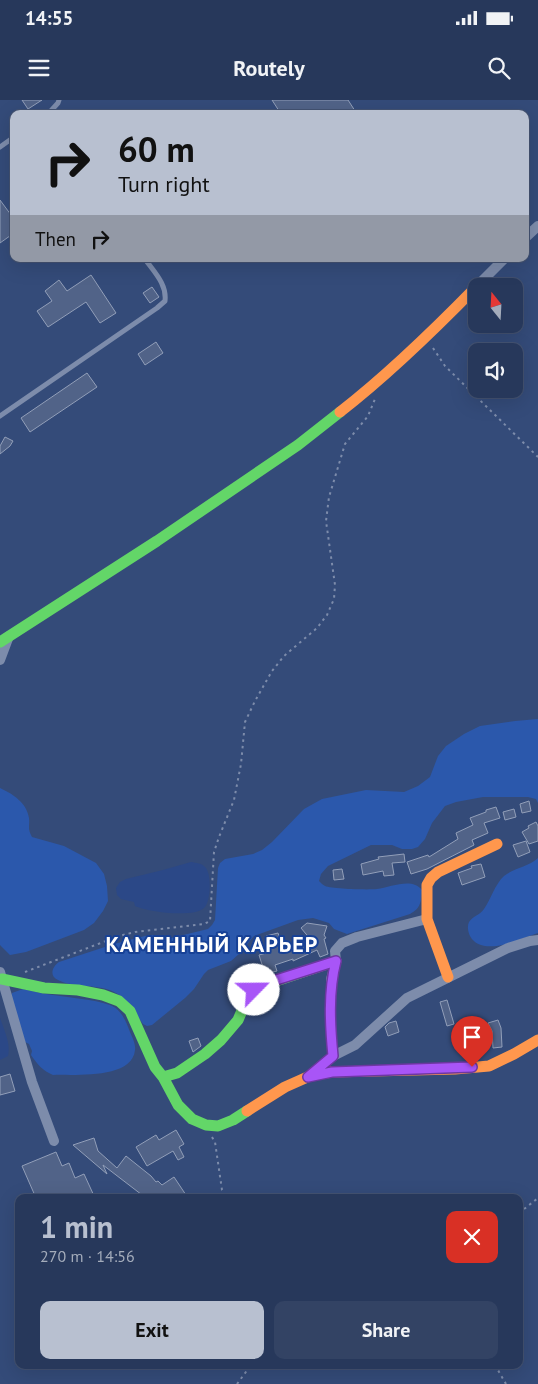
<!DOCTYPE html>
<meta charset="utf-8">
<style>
:root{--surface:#27385b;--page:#334364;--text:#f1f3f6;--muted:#a4acbb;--line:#435271;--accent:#b8c0d0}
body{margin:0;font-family:"PT Sans",sans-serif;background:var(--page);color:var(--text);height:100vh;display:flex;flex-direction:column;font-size:19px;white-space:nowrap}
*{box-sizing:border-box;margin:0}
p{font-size:16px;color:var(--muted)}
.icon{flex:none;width:28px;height:28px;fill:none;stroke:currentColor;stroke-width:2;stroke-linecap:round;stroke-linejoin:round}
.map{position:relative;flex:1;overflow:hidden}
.details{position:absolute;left:15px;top:1094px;width:508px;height:175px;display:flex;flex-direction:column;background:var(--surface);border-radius:10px;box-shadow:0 5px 20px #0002,0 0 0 1px var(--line)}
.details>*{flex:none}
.guide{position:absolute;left:10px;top:10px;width:519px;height:152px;border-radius:10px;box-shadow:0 5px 20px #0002,0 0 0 1px var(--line);background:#b8c0d0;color:#111;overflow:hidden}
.needle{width:32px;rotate:342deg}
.controls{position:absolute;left:468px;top:178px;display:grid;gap:10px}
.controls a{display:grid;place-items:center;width:55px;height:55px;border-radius:10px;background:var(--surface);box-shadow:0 5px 20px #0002,0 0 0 1px var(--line);font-size:25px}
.pin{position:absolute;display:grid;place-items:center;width:42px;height:42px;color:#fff;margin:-51px -21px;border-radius:50% 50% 50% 0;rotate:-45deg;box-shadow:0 0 5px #0007}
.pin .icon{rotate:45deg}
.me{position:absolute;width:55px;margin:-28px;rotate:67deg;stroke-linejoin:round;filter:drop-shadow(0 0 4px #0008)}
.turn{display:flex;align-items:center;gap:18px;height:105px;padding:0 25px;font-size:22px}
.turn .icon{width:65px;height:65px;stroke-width:2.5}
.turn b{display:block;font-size:35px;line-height:42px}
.then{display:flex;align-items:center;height:48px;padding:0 25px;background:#0003;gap:10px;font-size:19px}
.round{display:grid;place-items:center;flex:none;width:52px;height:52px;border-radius:10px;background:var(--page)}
.head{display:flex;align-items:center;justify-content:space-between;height:85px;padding:0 25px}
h1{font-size:30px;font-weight:800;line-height:38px;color:var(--accent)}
.primary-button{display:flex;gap:10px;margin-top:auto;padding:10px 25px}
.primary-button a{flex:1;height:58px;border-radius:10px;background:var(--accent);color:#111;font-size:20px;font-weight:800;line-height:58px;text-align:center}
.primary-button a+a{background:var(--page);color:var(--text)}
.status{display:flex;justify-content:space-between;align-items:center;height:35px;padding:0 25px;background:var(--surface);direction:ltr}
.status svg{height:14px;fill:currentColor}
header{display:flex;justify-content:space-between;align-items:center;height:65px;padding:0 25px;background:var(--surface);font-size:22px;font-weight:800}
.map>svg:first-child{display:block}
.green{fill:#2b58ac}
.water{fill:#2b4887}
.building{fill:#516388;stroke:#929fb9}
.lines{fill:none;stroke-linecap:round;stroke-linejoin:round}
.path{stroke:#7d8cab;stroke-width:2;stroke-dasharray:2.5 4;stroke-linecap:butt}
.lane{stroke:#7d8cab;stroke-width:5}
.street{stroke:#7d8cab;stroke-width:10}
.fast{stroke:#63d668;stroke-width:11}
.slow{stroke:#ff974d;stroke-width:11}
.route-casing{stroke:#6d37a1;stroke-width:12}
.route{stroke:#a855f7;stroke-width:9}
.labels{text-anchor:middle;stroke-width:4;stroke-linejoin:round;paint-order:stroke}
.district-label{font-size:22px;font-weight:bold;letter-spacing:1px;fill:#fff;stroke:#174196}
</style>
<div class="status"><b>14:55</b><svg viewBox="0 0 49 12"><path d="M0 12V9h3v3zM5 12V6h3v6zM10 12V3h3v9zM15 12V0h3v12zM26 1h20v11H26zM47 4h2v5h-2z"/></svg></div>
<header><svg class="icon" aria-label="menu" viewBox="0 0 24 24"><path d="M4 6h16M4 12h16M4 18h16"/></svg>Routely<svg class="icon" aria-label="search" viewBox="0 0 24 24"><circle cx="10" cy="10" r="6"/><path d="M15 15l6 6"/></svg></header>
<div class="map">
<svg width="538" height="1284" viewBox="0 0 538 1284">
<rect width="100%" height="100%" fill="#344b79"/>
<path class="green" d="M538,619v84l-2,-4 -8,-2h-45l-27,5 -11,4 -13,17 -7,16 -7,8 -6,2h-10l-10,-4h-21l-43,21 -7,8 -2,7c2,2 4,4 6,5 8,3 43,4 52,3 14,-2 35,-12 45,1 -1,12 -1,18 -12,24l-63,20 -13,-5 -5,-6 -16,-5 -15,2 -44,16 -15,18 -8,7 -23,9 -4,4 -10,15 -9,9 -33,27 -5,1 -4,-2c-9,-12 -16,-27 -31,-33 -16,-7 -39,-3 -54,-11 -9,-4 -6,-13 1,-18l55,-18 31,-8 8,-1 18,3 37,-9 4,-4 3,-5 3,-52 2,-5 5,-4 28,-5 9,-4 10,-8 32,-33 18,-10 44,-9 38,2 14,-6 12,-9 8,-21 8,-10 18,-12 16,-8 35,-5z
M0,688c13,6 27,15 29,30 1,9 -2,9 3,19l32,9 32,17 8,11 3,12 1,15 -5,10 -9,12 -10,7 -58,22 -16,3 -10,-10z
M538,758v75c-18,6 -56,25 -68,3 -2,-4 -3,-10 -1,-14 4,-6 11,-7 15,-13 7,-10 11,-25 20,-33 10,-8 24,-9 34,-18z
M23,889c10,2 20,5 30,6 19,3 39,4 57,10 11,4 16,16 20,27 2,5 6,12 5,18 -3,30 -62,24 -82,25 -10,-4 -16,-11 -22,-20l1,-4 -3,-7 -4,-2 -14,-44 1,-5z"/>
<path class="water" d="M191,762c5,1 11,1 14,5 7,6 6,35 -1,41 -11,10 -56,4 -69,-2l-1,-4 -13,-3 -4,-4 -1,-7 4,-6 6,-3 37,-9z
M0,918c4,12 11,25 8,38l-8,4z"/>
<path class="building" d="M22,0h20l-14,9z
M272,0h76l9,14h-76z
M0,100l14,19v14l-14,10z
M91,175l25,38 -16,10 -14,-21 -38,25 -11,-16 15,-10 -7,-10 14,-11 8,11z
M152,187l7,10 -9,6 -7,-10z
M156,242l7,11 -18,12 -7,-11z
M87,273l10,14 -67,45 -9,-14z
M5,337l8,4 -3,5 -10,8v-8z
M529,701l2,10 -9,2 -2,-9z
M496,707l4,11 -16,5 4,10 -16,7 2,5 -47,24 -16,5 -4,-12 21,-7 1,2 29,-18 -2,-6 17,-8 -3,-7 16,-6v-2z
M514,709l2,8 -11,3 -2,-8z
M536,722l2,4v15l-9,3 -7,-12 7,-4 -1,-2z
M526,741l4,11 -12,5 -5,-12z
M404,754l1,8 -13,1 2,12 -10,1 -1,-5 -20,4 -2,-11 18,-5 -1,-2z
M481,764l4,13 -23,8 -4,-12 14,-5 -1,-2z
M342,769l2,10 -10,1 -1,-10z
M307,823l20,3 -3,9 2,3 -2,1 4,15 -8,3 -3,-7 -24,11v-2l-18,6 2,6 -12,3 -6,-19 11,-3 -4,-16 12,-3 5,16 28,-9 -10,-12z
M447,900l7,24 -7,2 -7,-24z
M498,920l3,8 1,19 -9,1 -1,-17 -4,-8z
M396,921l3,11 -11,4 -3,-9 4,-4z
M473,921l4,15 -16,4 -4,-14z
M198,938l3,8 -8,6 -4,-11z
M10,974l5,17 -15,4v-18z
M176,1030l8,14 -5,3 5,10 -6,3 -5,-9 -26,15 -11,-19 20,-12 3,5z
M94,1038l4,13 19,17 9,-12 25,20 5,6 2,-1 4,4 12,-8 14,21h-42l-43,-33 4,9 -34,-29z
M56,1052l6,14 7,-3 6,15 9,-4 11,24h-59l-14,-32z"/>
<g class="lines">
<path class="path" d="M433,248l12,18 93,91
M25,872l94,-36 16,-4 69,-8 6,-3 4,-69 5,-15 15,-37 7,-36 4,-42 10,-21 17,-30 12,-15 33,-28 10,-13 7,-16 1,-14 -9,-64 3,-24 16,-53 23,-28 7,-17
M212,1037l3,5 7,48 5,8
M519,1113l19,-15
M495,1265l11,19
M237,1284l14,-19"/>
<path class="lane" d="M48,14l10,-11 1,-3
M0,47l14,-10
M0,316l157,-108 8,-7c2,-17 -11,-29 -20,-42"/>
<path class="street" d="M525,138l13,-12
M477,186l27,-27
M0,560l9,-24
M0,872l32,110 22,59
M333,956l-2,-26v-51l5,-18 -1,-10 7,-8 15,-6 70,-18
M311,975l22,-19 22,-11 52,-47 101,-50 22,-7 8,-1"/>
<path class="fast" d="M0,542l157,-101 141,-96 42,-33
M2,879l42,9 34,2 25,5 16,6 11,10 25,56 8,10 15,28 14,14 14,6 12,1 15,-6 14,-9
M163,977l14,-4 28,-19 16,-14 17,-20 9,-21 8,-9 15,-7 66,-22"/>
<path class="slow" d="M340,312c49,-38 93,-81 136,-125
M448,877l-21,-58v-34l4,-7 7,-6 59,-28
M247,1011l38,-24 27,-12 20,-3 123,-3 34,-3 25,-12 24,-14"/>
</g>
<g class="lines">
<g class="route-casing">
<path id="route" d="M254,890l16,-8 66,-21c-8,31 -6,64 -3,95l-25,21 24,-5 140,-5"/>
</g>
<use href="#route" class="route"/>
</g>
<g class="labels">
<g class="district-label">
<text x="212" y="852">КАМЕННЫЙ КАРЬЕР</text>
</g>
</g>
</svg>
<div class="controls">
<a><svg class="needle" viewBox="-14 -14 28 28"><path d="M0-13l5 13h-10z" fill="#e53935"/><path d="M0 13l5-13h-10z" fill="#a4acbb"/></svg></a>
<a><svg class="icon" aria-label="sound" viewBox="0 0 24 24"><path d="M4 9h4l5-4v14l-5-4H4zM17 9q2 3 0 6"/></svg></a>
</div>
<div class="pin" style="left:472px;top:967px;background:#d93025"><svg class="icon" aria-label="arrive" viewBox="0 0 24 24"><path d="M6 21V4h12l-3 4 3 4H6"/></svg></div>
<svg class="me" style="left:254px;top:890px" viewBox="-20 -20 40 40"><circle r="19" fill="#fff"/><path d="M0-13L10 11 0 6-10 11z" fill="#a855f7"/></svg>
<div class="guide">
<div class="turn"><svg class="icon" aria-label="right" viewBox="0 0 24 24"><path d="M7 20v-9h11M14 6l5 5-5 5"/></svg><div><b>60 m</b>Turn right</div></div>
<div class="then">Then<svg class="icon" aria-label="right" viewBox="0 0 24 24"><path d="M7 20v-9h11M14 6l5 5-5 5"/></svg></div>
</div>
<section class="details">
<div class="head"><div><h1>1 min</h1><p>270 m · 14:56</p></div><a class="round" style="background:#d93025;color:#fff"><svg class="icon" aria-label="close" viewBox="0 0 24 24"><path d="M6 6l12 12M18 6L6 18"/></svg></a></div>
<div class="primary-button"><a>Exit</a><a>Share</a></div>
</section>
</div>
